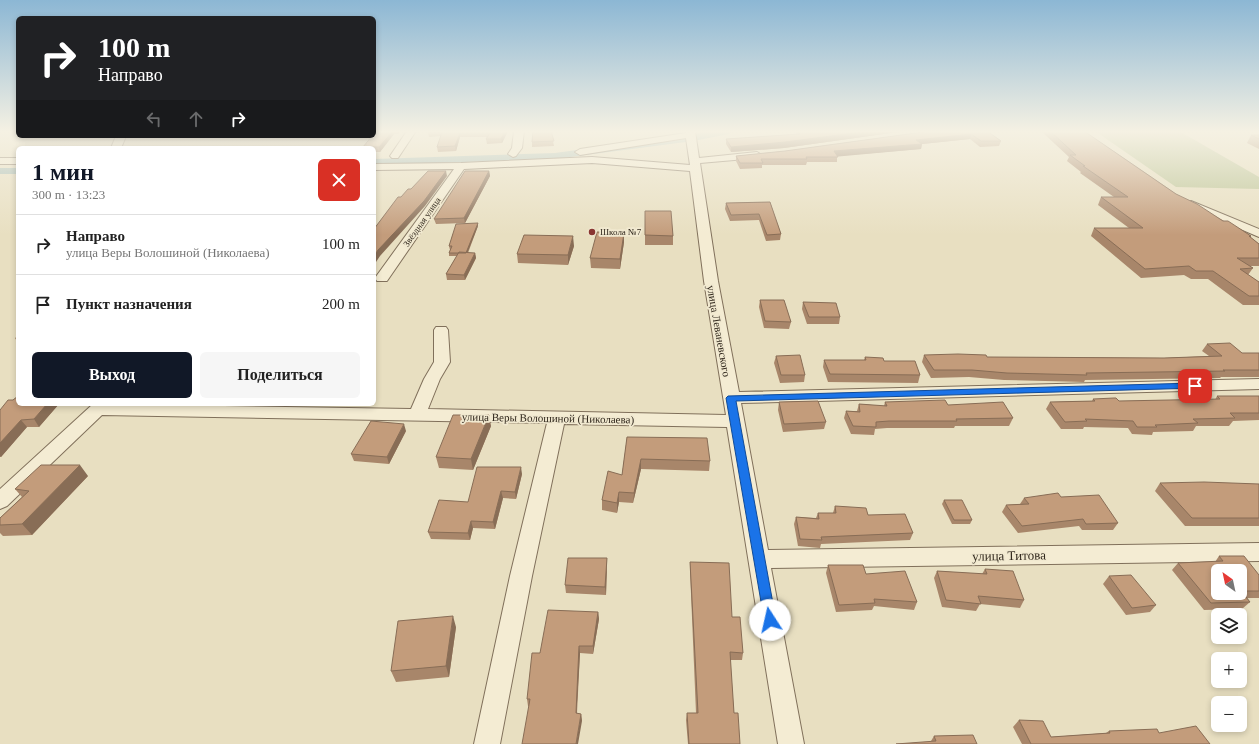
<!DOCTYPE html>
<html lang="ru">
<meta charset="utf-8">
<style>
:root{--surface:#fff;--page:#f6f6f6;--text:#222;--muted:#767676;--line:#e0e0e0;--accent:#111827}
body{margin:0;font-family:Georgia,serif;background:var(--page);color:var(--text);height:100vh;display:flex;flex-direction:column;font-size:15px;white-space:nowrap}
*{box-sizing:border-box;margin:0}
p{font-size:13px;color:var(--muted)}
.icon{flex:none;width:22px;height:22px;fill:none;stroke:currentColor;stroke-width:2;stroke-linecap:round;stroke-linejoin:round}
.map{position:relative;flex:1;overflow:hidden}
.drawer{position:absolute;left:16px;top:146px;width:360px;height:260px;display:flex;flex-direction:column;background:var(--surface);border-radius:6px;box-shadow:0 2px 6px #0003}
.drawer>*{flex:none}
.guide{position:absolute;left:16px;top:16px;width:360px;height:122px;border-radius:6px;box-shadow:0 2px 6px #0003;background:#202124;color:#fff;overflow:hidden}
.needle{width:26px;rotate:327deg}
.buttons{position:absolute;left:1211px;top:564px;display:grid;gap:8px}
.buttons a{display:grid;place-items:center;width:36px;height:36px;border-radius:6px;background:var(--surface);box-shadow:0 2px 6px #0003;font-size:20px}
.pin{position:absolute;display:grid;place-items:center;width:34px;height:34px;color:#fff;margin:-17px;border-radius:8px;box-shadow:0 2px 6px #0006}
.me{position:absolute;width:44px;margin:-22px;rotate:350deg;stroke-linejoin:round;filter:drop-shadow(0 0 3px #0008)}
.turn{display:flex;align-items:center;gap:14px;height:84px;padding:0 16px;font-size:18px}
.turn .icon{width:52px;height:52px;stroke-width:2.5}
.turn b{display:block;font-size:28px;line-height:34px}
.lanes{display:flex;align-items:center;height:38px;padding:0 16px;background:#0003;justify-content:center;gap:20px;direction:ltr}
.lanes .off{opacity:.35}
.round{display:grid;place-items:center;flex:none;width:42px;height:42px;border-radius:6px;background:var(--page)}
.headline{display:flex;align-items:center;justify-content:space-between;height:68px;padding:0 16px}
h1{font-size:24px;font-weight:700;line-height:30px;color:var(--accent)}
.primary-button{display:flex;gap:8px;margin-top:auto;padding:8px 16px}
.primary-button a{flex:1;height:46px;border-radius:6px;background:var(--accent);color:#fff;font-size:16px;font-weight:700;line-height:46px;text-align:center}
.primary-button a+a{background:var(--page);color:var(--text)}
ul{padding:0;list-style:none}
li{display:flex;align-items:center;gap:12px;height:60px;padding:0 16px;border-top:1px solid var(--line)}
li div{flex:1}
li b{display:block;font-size:15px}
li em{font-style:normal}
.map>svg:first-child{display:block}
.green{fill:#bdc597}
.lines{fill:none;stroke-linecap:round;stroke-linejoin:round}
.canal{fill:#a3bbb5;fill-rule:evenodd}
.minor-casing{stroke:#80705b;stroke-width:2}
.minor{fill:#f4ecd3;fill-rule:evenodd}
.wall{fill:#a8866a}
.shaded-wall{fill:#886d56}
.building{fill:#c39c7b;stroke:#886d56;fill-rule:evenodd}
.route{fill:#1a73e8;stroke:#114b97}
.poi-dot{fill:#893531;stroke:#f1e9d0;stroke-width:1.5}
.labels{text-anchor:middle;stroke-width:3.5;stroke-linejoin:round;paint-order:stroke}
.far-street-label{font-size:9px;fill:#31281d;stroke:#f1e9d0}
.far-poi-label{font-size:9px;fill:#31281d;stroke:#f1e9d0;text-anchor:start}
.street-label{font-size:11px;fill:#31281d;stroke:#f1e9d0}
.near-street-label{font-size:13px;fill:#31281d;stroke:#f1e9d0}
</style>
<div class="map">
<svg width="1259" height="744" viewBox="0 0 1259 744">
<rect width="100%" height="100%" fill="#e8dfc1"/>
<path class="green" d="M1095,131h84l80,46v12l-83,-2z"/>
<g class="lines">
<path class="canal" d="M715,131h19l-5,3 -36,7 -138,18 -181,6v-6l181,-6z
M0,168h18v6h-18z"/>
<g class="minor-casing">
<path id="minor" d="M407,131h9l-18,27h-6l-2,-2z
M514,131h10l-2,17 -6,8 -3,1 -5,-3 4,-6z
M686,131h9l4,27 58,-6 5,3 -5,3 -57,5 18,118 21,111 520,-13v10l-518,14 27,147 491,-7v18l-488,7 33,176h-26l-51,-317 -163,-3 -32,152 -32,168h-26l36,-168 37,-153 -445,-8 -95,91 -7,3v-20l93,-85 318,5 13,-30 10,-17v-32l2,-3h10l2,3 2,32 -10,17 -12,30 298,6 -22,-134 -14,-110 -98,-8 -128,6 -77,112h-10l-2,-3 79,-109 -80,1v-6l87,-1 131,-6 98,8 -4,-27 -106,17 -5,-3 5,-3 106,-16z
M116,136h10l-5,12h-10z
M0,158h18v6h-18z
M1191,201l68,28v8l-72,-31 -2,-2 2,-2z"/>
</g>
<use href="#minor" class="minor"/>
</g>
<path class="wall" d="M376,131h24l-2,3h-4l-14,18h-6v-4h-10l-1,-1z
M508,131l-6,12 -15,1 -1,-5 1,-2h-27l-4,14 -18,1 -1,-5 4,-11 -12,1 -1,-5z
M528,131h23l3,15 -22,1v-5l1,-11z
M796,131h109l-121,17 -53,4 -5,-8v-5l70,-5z
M987,131l14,10 -2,5 -19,1 -10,-8 -48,5 -1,5 -84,7v6h-30l-1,3h-44v3l-22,1 -4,-8v-5l49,-5 138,-19z
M1041,131h43l92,63 75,42v2l8,6v22h-9l3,2 -5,7 11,7v23h-16l-35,-26h-17l-7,-4 -43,3 -50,-42 3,-8h35l-31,-23 3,-8h13l-34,-24 1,-1 -14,-11 2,-4z
M1251,135h8v14l-12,-6z
M489,171l1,5 -25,47 -29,1 -2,-5z
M770,202l11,32 -1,6 -14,1 -7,-21 -29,1 -5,-12 1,-6z
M645,211l28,25v9h-28z
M478,226l-10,27h7l1,5 -11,22h-18l-1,-6 11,-18h-8v-3l1,-3 -1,-4z
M624,233v9l-4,27 -29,-1 -1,-10z
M574,246l-6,19 -50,-2 -1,-9z
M760,300l31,22 -2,7 -25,-1 -5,-21z
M803,302l37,15 -1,7h-32l-5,-15z
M18,336v7l-3,-5z
M1207,344l35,9h17v24h-38l-1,1 -135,2 -1,2 -80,-2 -35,-3 -38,1 -9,-16 2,-7 63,2 177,1 45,-2 -7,-5z
M776,356l29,19 -1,7 -24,1 -6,-20z
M865,357l19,4 36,14 -2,8 -90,-1 -5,-15 1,-7h40z
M1217,396h42v24l-26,1 -4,5h-33l-3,5 -40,1 -1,3 -20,-1 -4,-6 -44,-1 -1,2h-22l-15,-20 4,-7 42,-1 1,-2 26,2 96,-1z
M779,402l47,20 -2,7 -41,3 -5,-22z
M885,402l63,3 65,13 -4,8h-54l-1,2h-67l-12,1 -1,6 -23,-1 -7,-16 2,-7h11l2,-7 25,2z
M18,404h41l-20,23h-12l-26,30h-1v-47z
M491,426l-18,44 -34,-2 -3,-11z
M406,431l-17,33 -35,-3 -3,-7z
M627,437l83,24 -1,10 -68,-2 -8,34 -14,-1 -2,11 -15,-3v-10l20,-25z
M522,474l-6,25 -13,-1 -8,31 -22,-1 -3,12 -39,-1 -3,-7 40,-30z
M88,476l-56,59 -29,1 -3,-3v-15l22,-21 -7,-8z
M1160,483l99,1v42h-74l-30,-35z
M1061,497l57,26 -5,7h-31l-3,-4 -61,7 -16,-21 4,-7 14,-1 4,-6z
M944,500l28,20 -2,4h-18l-10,-20z
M835,506l33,9 45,18 -3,7 -89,4 -1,4 -22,-2 -4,-22 2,-7 20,1 2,-5h15z
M1219,556l40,19v23h-12l3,4 -8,7 -38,1 -32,-40 6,-7 37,-1z
M607,558l-1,37 -40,-2 -1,-8z
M690,562l42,55 11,36 -1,7h-12l4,53 6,31h-52l-2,-24 1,-7h9l-6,-143z
M828,565l38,9 51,28 -3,8 -40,-4 -2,4 -36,2 -10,-39z
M985,569l39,31 -4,8 -40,-4 -4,7 -34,-4 -8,-29 3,-7 45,3z
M1109,576l47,29 -6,7 -24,3 -23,-31z
M598,612l1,7 -6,35 -13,-1 -3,60 4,1 1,7 -54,-15 -1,-7 13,-46z
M456,627l-7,50 -53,5 -5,-11z
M1019,720l32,17 55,-4 3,-2 50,2 51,11h-188l-9,-17z
M934,736l43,8 -46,-3z"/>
<path class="shaded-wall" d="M393,131h1v3l-14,18 -1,-5z
M397,131h3l-2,3z
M505,131h4h-1l-6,12 -1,-4z
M869,131h36l-121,17 -53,4v-5z
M460,133v4l-4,14 -1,-5z
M971,134l-1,5 -48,5 -1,5 -88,8 1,-6 82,-11z
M446,171l1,5 -22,30 -45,50 -6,9v-9l4,-6z
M489,171l1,5 -25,47 -1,-5z
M478,223v3l-12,30v-3z
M624,233v9l-4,27v-10z
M573,236l1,10 -6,19v-10z
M475,253l1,5 -11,22 -1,-5z
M374,295l2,7 -2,3z
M47,404h12l-20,23 -5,-8z
M489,415l2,11 -18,44 -2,-11z
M21,420l6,7 -26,30 -1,-1v-13z
M404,424l2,7 -17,33 -2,-7z
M641,459v10l-8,34 1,-10z
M80,465l8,11 -56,59 -10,-11z
M521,467l1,7 -6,25 -1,-7z
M501,491l2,7 -8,31 -2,-7z
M619,492v10l-2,11v-10z
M471,521l2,7 -3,12 -2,-7z
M607,558v7l-1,30 -1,-8z
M598,612l1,7 -6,35v-8z
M453,616l3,11 -7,50 -3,-11z
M579,646l1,7 -4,67v-7z
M581,714l1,7 -4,23h-2z"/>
<path class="building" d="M376,131h17l-14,16h-16l9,-11h2v-3z
M429,131h76l-4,8h-15l4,-6h-30l-5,13 -18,1 5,-15h-14z
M533,131h18l3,10 -22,1z
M796,131h73l-84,11 -54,5 -5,-8 74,-5z
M925,131h62l14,10h-20l-10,-7 -55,6 6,4 -88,7 4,6h-32l1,2h-46l2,4h-23l-4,-7 49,-5 138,-19z
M1050,131h34l92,63 21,10 26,17h5l23,15h-2l10,8v14h-22l16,10 -13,1 19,13v14h-10l-36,-25h-17l-7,-5 -44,3 -51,-41h49l-42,-31h27l-45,-31h2l-15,-11h6z
M1251,135h8v4z
M428,171h18l-22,30 -46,49 -4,6v-27l24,-32h3l7,-8h3z
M465,171h24l-25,47 -30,1z
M770,202l11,32 -14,1 -8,-21 -28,1 -5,-12z
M645,211h26l2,25 -28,-1z
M478,223l-12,30h-17l3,-7h-3l7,-22z
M597,232l27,1 -4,26 -30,-1z
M524,235l49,1 -5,19 -51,-1z
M459,252l16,1 -11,22 -18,-1z
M760,300h24l7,22 -26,-1z
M803,302l33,1 4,14h-31z
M1230,343l12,10h17v17h-36l2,1 -139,2 1,2 -80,-2 -35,-3h-38l-10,-15 34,-1 28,1 1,2 177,1 58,-2 -15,-12z
M800,355l5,20h-24l-5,-19z
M865,357l18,1 1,3h31l5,14 -90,-1 -6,-14h42z
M18,396v8h29l-13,15 -13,1 -21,23v-33l8,-10h5z
M1217,396h42v17h-29l5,5 -42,1 5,4 -43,2 2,2h-20l-4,-6 -48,-2 2,2 -22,1 -15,-20 45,-1 -2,-2 21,-1h2l3,3 101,-2z
M945,400l3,5 55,-3 10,16 -57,1 1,2h-68l-13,1v5l-23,-1 -7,-15 14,1 -1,-8 28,2 -2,-4z
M818,401l8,21 -42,2 -5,-22z
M453,415h36l-18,44 -35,-2z
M371,421l33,3 -17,33 -36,-3z
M627,437l80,1 3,23 -69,-2 -7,34 -15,-1 -2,11 -15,-3 6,-29 14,4z
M41,465h39l-58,59 -22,1v-7l29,-27 -14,-2z
M477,467h44l-6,25 -14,-1 -8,31 -22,-1 -3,12 -40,-1 11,-32 29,2z
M1204,482l55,2v34h-67l-32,-35z
M1058,493l3,4 38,-2 19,28 -32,1 -3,-5 -61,7 -16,-21 23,-1 -5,-6z
M944,500h18l10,20h-18z
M835,506l31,2 2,7 37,-1 8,19 -92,4 1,3 -22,-1 -4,-22 23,2 -1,-6h18z
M1219,556h25l15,19v16h-18l9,11 -39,1 -33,-40 45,-2zM1218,571h22v22h-22z
M568,558h39l-2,29 -40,-2z
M690,562l39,1 3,54h8l3,36 -13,-1 4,61h4l2,31h-51l-2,-31h11z
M828,565h35l3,9 39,-3 12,31 -43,-3 1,4 -36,2z
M985,569l28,2 11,29 -46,-4 3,8 -35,-4 -9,-29 50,3z
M1131,575l25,30 -24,3 -23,-32z
M548,610l50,2 -5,34h-14l-3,67 5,1 -5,30h-54l8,-45h-3l5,-46h8z
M453,616l-7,50 -55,5 7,-50z
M1019,720l24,1 8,16 59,-4 -1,-2 48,-2 2,4 37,-7 14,18h-179z
M973,735l4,9h-81l40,-3 -2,-5z"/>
<linearGradient id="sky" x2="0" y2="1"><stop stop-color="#8cb7d4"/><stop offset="0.56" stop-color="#f5f1e3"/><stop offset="1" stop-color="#f5f1e3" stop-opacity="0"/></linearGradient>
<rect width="1259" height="235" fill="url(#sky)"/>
<path class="route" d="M1195,383l5,3 -1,2 -463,13 40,219 -2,5 -4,1 -5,-1 -39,-227 2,-2z"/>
<circle class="poi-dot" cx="592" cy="232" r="4"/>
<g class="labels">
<g class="far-street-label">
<text transform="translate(422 222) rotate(-55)" y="3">Звёздная улица</text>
</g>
<g class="far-poi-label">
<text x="600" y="235">Школа №7</text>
</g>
<g class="street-label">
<text transform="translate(719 331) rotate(80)" y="4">улица Леваневского</text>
<text transform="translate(548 418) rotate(1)" y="4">улица Веры Волошиной (Николаева)</text>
</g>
<g class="near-street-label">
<text transform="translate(1009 555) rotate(-1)" y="5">улица Титова</text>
</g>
</g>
</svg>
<div class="buttons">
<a><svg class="needle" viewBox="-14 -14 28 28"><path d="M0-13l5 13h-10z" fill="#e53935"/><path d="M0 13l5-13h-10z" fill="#767676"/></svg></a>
<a><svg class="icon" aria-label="layers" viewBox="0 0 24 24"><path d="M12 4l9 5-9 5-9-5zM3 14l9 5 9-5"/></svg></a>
<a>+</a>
<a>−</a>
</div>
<div class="pin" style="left:1195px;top:386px;background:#d93025"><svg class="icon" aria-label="arrive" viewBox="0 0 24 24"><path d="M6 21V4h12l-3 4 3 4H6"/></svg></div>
<svg class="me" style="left:770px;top:620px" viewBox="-20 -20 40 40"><circle r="19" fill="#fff"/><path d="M0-13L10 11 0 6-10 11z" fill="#1a73e8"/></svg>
<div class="guide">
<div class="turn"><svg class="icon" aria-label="right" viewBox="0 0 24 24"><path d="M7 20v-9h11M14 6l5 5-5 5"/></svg><div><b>100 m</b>Направо</div></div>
<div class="lanes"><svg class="icon off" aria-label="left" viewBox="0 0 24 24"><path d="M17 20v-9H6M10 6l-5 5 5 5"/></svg><svg class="icon off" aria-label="ahead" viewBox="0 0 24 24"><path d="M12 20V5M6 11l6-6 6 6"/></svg><svg class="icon" aria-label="right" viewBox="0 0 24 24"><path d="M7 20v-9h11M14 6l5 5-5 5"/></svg></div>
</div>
<section class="drawer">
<div class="headline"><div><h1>1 мин</h1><p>300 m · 13:23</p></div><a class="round" style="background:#d93025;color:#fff"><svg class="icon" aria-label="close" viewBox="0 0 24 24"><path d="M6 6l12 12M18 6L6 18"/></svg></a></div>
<ul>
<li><svg class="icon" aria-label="right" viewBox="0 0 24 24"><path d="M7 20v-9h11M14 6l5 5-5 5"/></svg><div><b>Направо</b><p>улица Веры Волошиной (Николаева)</p></div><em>100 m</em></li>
<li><svg class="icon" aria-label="arrive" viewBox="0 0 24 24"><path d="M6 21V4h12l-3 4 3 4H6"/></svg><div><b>Пункт назначения</b></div><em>200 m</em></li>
</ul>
<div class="primary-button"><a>Выход</a><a>Поделиться</a></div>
</section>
</div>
